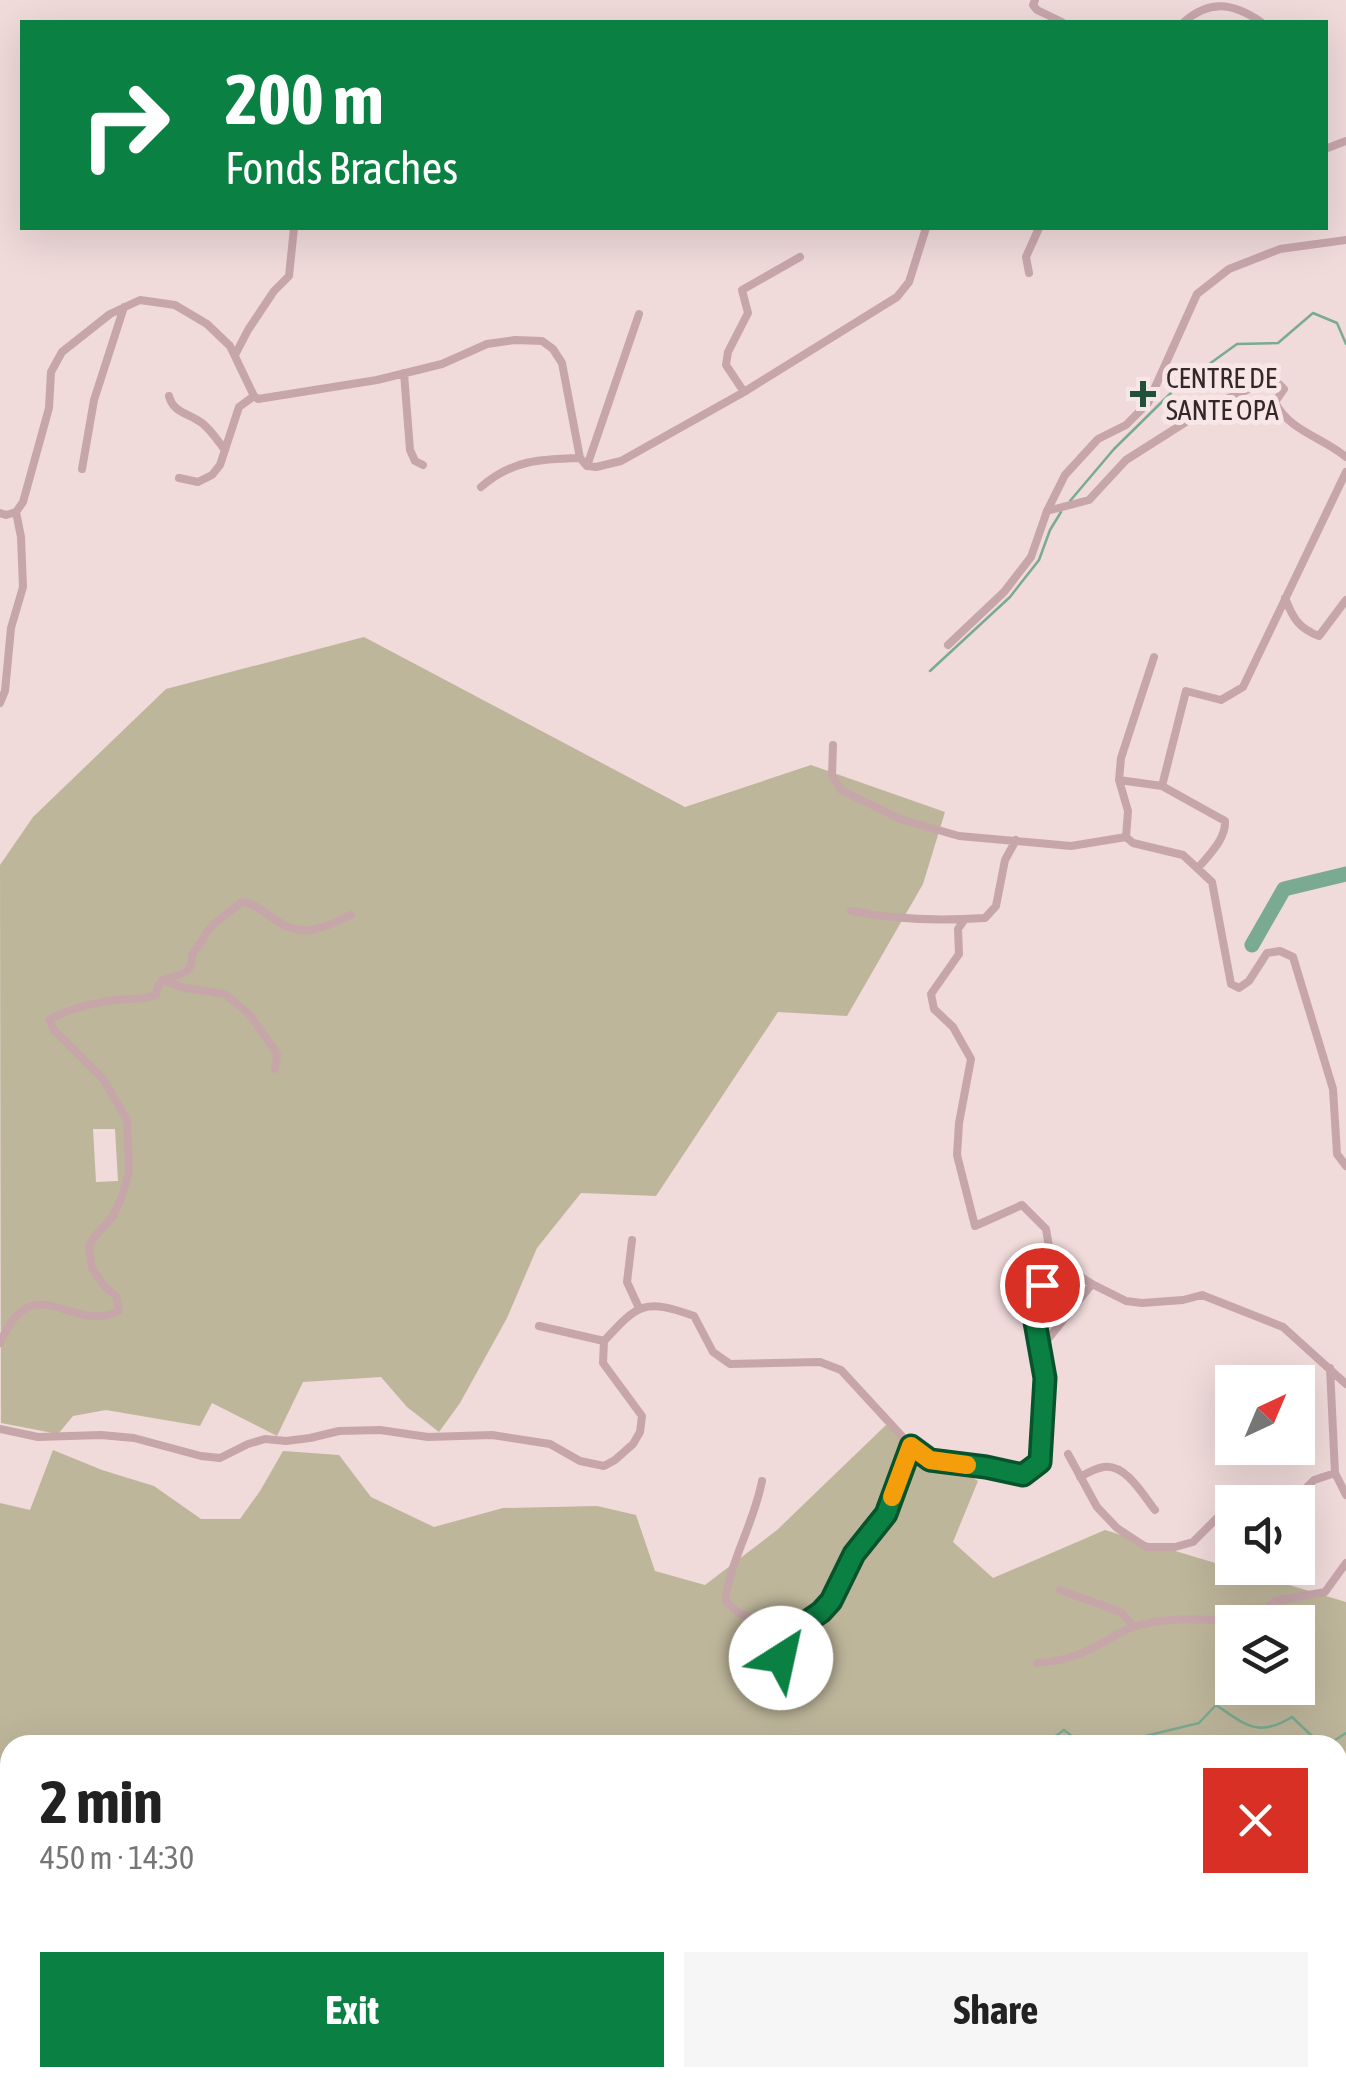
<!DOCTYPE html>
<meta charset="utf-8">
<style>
:root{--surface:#fff;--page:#f6f6f6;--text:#222;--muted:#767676;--accent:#0b8043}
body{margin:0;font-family:"Asap Condensed",sans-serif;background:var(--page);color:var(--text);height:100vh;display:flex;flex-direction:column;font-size:38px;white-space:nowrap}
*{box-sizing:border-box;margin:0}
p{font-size:32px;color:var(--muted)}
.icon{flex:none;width:55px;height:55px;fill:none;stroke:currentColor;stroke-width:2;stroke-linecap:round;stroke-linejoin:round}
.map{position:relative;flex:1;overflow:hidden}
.details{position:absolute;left:0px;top:1735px;width:1348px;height:352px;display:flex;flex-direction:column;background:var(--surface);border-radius:30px 30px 0 0;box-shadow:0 10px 40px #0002}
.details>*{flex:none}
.top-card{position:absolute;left:20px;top:20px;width:1308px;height:210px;border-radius:0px;box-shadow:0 10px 40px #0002;background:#0b8043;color:#fff;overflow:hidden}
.needle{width:65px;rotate:44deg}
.tools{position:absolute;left:1215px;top:1365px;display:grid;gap:20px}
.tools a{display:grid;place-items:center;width:100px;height:100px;border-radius:0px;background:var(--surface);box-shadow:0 10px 40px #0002;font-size:50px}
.pin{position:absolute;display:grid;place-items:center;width:85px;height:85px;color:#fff;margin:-42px;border:5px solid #fff;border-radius:50%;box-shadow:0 2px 10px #0007}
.me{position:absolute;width:110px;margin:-55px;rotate:35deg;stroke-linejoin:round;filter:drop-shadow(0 0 8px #0008)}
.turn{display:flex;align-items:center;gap:35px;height:210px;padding:0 40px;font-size:45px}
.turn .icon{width:130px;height:130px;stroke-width:2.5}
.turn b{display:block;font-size:70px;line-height:85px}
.round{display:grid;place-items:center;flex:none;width:105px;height:105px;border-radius:0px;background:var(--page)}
.head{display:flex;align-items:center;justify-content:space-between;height:170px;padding:0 40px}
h1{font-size:60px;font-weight:700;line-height:75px}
.cta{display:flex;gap:20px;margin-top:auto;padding:20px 40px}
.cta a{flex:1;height:115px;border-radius:0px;background:var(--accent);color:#fff;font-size:40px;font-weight:700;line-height:115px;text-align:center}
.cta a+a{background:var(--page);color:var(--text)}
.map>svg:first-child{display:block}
.green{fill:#beb69b;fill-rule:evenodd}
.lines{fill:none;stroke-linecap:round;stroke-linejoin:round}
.stream{stroke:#7aab92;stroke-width:2.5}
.river{stroke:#7aab92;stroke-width:15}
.street{stroke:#c7a6aa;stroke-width:8}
.route-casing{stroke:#07532c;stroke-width:25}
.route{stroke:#0b8043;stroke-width:18}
.slow{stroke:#f59e0b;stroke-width:18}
.poi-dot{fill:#1f5239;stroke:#f8e5e6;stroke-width:4}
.labels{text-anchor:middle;stroke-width:10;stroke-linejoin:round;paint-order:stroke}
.poi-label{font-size:28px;fill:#33272a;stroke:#f8e5e6;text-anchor:start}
</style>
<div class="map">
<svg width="1346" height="2087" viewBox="0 0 1346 2087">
<rect width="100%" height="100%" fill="#f0dada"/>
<path class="green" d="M364,637l321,170 126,-42 134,47 -22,72 -76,132 -69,-4 -122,184 -75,-3 -44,55 -30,70 -47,85 -21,29 -32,-25 -26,-30 -78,5 -26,54 -65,-33 -12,23 -94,-16 -33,6 -15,18 -57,-11 -1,-558 33,-48 133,-128zM93,1129h22l3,52 -22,1z
M886,1425l92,56 -25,61 40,36 112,-48 241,72v256l-8,1v-114h-1328v333h1232l5,9h-1247v-584l30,7 23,-60 49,20 52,16 47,33h39l20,-28 23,-40 56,4 32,42 63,30 69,-19 94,-2 39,9 19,56 50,14 72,-55zM1232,1622h66v66h-66z"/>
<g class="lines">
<path class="stream" d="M1070,501l44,-52 62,-61 61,-44 41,-1 35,-30 24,10 9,21
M930,671l80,-74 29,-37 11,-30 11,-18
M1043,1745l21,-15 20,15
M1108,1745l91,-22 17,-18c30,20 42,33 76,12l21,20 19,5 14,-9"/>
<path class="river" d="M1252,945l32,-56 62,-15"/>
<path class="street" d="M1035,0l-2,5 4,5 25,12
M1184,22c25,-22 48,-20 77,0
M1325,149l21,-8
M1029,273l-3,-16 13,-29
M235,355l13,-25 26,-39 15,-15 5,-48
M404,373l6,77 5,11 8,4
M744,392l-18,-27 2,-13 20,-39 -6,-23 58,-33
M169,396c4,17 20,17 33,27 9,7 16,18 23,27
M587,466l52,-152
M82,469l12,-69 30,-93
M1346,472l-103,215 -22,13 -35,-9 -24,95 -43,-6 9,31 -2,26 7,6 50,12 29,27 19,102 8,4 10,-7 18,-28 13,-2 13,6 40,132 4,65 9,12
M179,478l19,4 14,-7 8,-10 19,-58 15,-11
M481,487c31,-27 59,-28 99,-29
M1047,511l42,-11 37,-40 85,-54 49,-22h19l5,5 -9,13c14,29 47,35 71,55
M0,513l6,2 10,-3 7,-10 26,-94 2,-36 11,-20 48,-38 30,-14 35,5 32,19 23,22 24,50 4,3 119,-19 65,-16 45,-20 28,-4 27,1 11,8 9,14 18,95 7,8 9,1 25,-6 123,-69 153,-95 12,-15 17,-54
M1285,598c8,20 13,30 34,38l27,-36
M948,645l56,-53 27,-35 16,-46 18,-36 33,-36 28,-14 22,-22 49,-109 32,-25 51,-20 66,-9
M0,703l5,-12 6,-63 12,-41 -2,-50 -5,-25
M833,745l-1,30 9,15 59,29 59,17 112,10 55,-9
M1119,780l2,-22 33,-101
M1162,786l63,35c1,18 -16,34 -27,47
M851,911c44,9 89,10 134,7l11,-12 9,-46 11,-20
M965,919l-7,10 1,25 -28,40 3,15 19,18 18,32 -12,64 -2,32 18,71 47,-21 24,24 6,36
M162,980l23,8 40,6 25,21 24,34 3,6 -2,14
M632,1240l-5,42 12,26
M539,1326l65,15
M0,1343c34,-79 70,-8 119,-32l-3,-15 -11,-9 -13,-19 -3,-21 3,-7 21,-24 9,-20 7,-24 -2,-52 -24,-41 -49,-49 -5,-10c19,-11 44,-17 65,-20 16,-2 25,1 42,-5 2,-30 38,-7 36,-41 6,-7 10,-14 15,-22 4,-7 27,-24 35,-30 10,1 19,7 28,14 31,24 48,14 81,-1
M1040,1349l52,-65
M1330,1368l5,105 11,22
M0,1429l38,8 63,-2 33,3 67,18 19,2 28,-14 17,-5 21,2 24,-3 29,-7 41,-1 48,7 64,-2 58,9 30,17 24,5 11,-6 18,-16 7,-12 2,-16 -39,-53 1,-22c34,-37 40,-43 90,-25l19,36 17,12 90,-2 21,8 70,76 19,15 56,6 37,8 18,-13 4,-84 -12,-73 19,-40 21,7 19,12 34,17 16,2 41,-3 19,-5 81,32 63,57
M1068,1454l29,53 20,21 29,19h29l18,-5 34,-34 5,-2
M1080,1477c7,-4 16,-9 24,-10 22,-3 39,28 51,43
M762,1481c-8,42 -31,78 -37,120l13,11 48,24
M1292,1502l22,-22 21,-7
M1060,1590l61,22 13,15
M1037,1663c19,-1 38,-6 54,-14 14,-6 27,-17 42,-22 39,-13 80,-6 119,-6l23,-20 50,-9 21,-29
M779,1667l7,-31 35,-25 10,-10 23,-47 32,-40 25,-68"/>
</g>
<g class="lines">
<g class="route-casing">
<path id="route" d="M781,1658l5,-22 35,-24 10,-11 23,-47 32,-40 25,-68 19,14 56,7 37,8 17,-13 5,-84 -13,-73 10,-20"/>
</g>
<use href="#route" class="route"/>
<path class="slow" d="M892,1497l19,-51 19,14 37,5"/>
</g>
<path class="poi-dot" d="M1138 379h10v10h10v10h-10v10h-10v-10h-10v-10h10z"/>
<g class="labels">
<g class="poi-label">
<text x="1166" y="388">CENTRE DE<tspan x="1166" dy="32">SANTE OPA</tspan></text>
</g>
</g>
</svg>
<div class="tools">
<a><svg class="needle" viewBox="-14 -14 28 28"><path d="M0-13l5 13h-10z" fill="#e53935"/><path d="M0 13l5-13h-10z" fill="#767676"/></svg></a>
<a><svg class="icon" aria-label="sound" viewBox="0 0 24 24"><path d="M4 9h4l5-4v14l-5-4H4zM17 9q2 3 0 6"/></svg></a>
<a><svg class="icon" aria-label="layers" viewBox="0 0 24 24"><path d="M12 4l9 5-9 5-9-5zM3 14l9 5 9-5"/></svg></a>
</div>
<div class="pin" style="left:1042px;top:1285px;background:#d93025"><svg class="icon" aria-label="arrive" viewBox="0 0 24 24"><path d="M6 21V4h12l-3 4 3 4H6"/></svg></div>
<svg class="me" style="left:781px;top:1658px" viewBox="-20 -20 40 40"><circle r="19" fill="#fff"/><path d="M0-13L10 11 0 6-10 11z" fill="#0b8043"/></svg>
<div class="top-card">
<div class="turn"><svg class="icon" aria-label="right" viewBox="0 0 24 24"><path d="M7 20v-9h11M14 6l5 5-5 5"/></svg><div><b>200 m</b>Fonds Braches</div></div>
</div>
<section class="details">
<div class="head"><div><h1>2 min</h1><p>450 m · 14:30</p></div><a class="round" style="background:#d93025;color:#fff"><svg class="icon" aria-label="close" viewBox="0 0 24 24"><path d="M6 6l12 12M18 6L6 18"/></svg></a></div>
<div class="cta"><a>Exit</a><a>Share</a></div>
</section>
</div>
